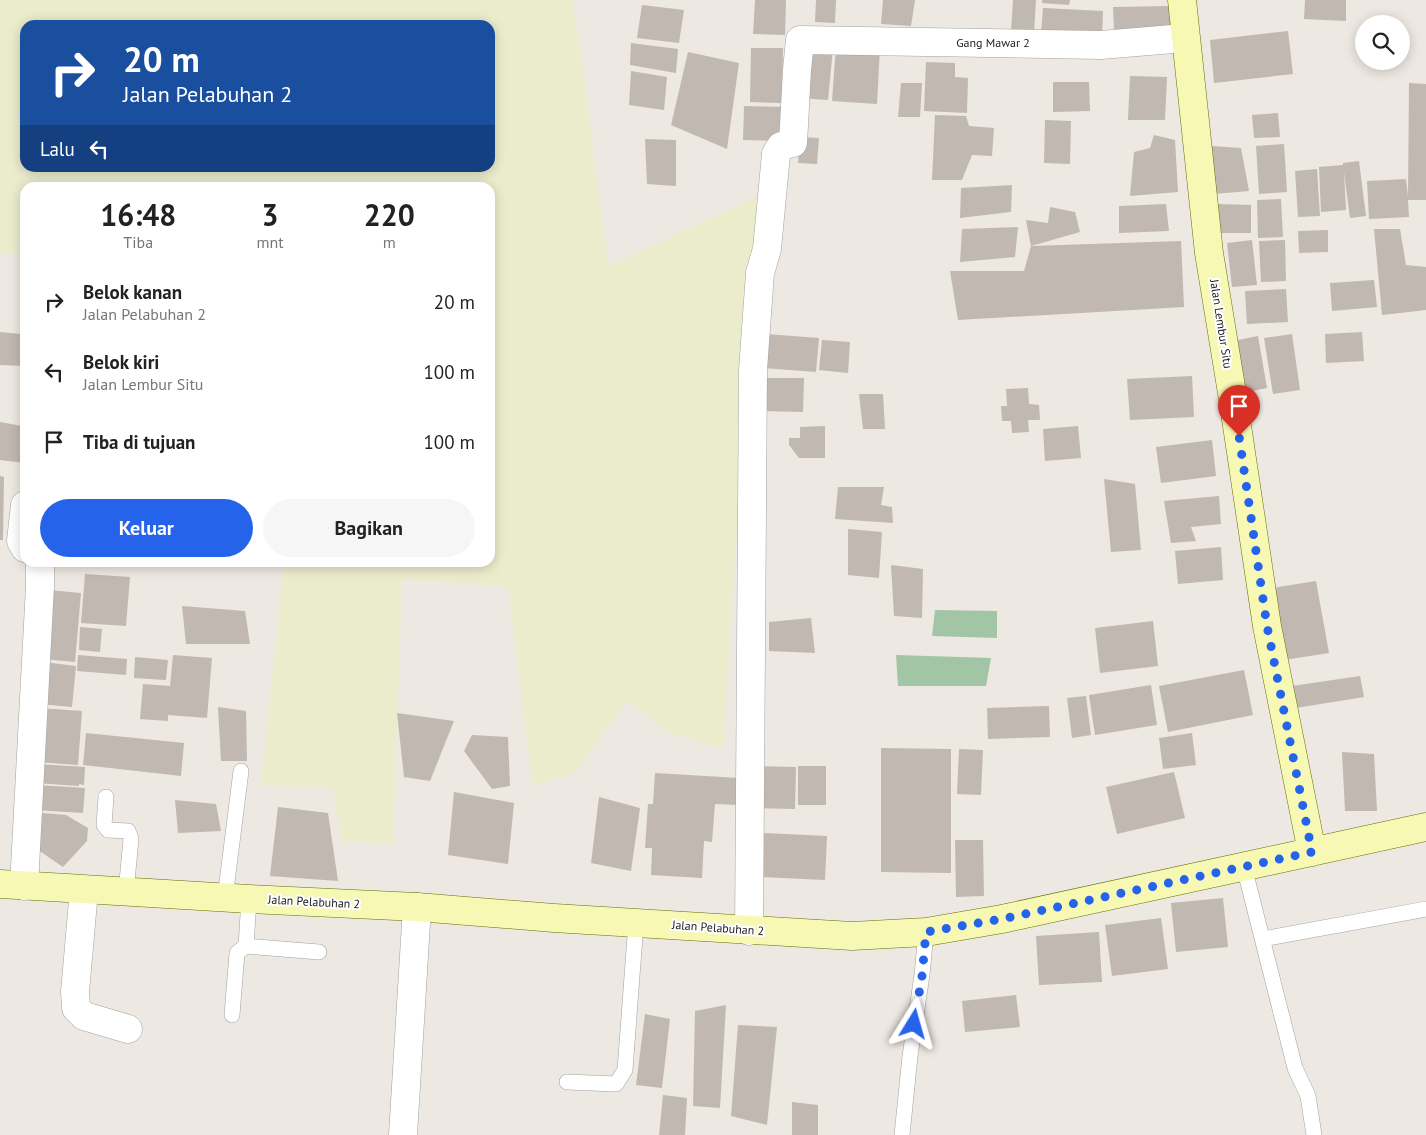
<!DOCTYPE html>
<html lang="id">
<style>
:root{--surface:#fff;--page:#f6f6f6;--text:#222;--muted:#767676;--accent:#2563eb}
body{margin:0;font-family:"PT Sans",sans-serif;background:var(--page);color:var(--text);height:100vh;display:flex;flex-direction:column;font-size:19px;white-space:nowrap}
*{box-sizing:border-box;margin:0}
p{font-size:16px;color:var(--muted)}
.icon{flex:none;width:28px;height:28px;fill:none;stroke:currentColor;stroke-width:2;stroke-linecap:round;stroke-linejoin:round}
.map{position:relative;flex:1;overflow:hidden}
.side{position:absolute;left:20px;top:182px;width:475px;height:385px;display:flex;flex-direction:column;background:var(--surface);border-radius:15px;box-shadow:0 2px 12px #0003}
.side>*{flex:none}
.guide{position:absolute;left:20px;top:20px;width:475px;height:152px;border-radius:15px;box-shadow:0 2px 12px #0003;background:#1a4fa0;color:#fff;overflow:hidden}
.fabs{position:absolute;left:1355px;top:15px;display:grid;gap:10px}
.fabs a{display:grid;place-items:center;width:55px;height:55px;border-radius:50%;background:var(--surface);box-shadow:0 2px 12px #0003;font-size:25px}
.pin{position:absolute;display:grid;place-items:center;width:42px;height:42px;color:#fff;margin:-51px -21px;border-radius:50% 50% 50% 0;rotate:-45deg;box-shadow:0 0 5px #0007}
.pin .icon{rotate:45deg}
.me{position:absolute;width:55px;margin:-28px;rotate:8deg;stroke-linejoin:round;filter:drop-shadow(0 0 4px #0008)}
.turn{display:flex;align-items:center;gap:18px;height:105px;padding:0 20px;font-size:22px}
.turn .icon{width:65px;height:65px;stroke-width:2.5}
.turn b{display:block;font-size:35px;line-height:42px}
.then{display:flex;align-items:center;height:48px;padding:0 20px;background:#0003;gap:10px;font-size:19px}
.eta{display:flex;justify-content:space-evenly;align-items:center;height:85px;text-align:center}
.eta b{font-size:30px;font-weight:700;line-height:35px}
.cta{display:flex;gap:10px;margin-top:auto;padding:10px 20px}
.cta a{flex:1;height:58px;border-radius:30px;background:var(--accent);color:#fff;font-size:20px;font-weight:700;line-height:58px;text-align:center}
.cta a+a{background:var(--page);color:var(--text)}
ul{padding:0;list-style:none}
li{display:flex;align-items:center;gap:15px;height:70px;padding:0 20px}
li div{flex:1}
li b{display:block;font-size:19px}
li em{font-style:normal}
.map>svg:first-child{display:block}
.farmland{fill:#ebeccc;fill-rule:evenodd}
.cemetery{fill:#a2c5a6}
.building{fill:#c1b8b1}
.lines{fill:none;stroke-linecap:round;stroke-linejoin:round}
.lane-casing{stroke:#a2a2a2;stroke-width:16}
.street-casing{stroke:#a2a2a2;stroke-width:29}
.secondary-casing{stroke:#676e06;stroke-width:29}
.lane{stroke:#fff;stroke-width:15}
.street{stroke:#fff;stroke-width:28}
.secondary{stroke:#f7f8b4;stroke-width:28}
.route{stroke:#2563eb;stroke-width:9;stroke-dasharray:0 16.2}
.labels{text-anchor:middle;stroke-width:4;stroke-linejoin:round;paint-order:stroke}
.street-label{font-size:12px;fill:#1b1b1b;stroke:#fff}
</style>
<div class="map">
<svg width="1426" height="1135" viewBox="0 0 1426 1135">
<rect width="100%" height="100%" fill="#ede8e1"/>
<path class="farmland" d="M0,0h573l36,266 149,-70 -35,552 -57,-16 -39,-32 -51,72 -44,14 -24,-199 -106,-8 -9,264 -51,-1 -9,-53 -72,-4 23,-222 206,-1v-374h-465v66h-25zM25,25h465v143h-465z"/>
<path class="cemetery" d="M935,610l62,1v27l-65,-2z
M896,655l95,3 -5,28h-88z"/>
<path class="building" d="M755,0h31l-1,35 -32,-1z
M816,0h20l-1,23 -20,-1z
M883,0h32l-4,26 -30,-2z
M1013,0h23l-2,33 -23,-2z
M1042,0h28l-1,5 -27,-2z
M1305,0h41v21l-42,-2z
M642,5l42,5 -5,33 -42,-5z
M1171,6l1,24 -58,2 -1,-25z
M1043,8l60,3 -1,27 -61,-4z
M1288,31l5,43 -79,9 -4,-43z
M631,43l47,6 -2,24 -46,-8z
M802,45l31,3 -5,52 -30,-2z
M836,45l44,3 -3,56 -45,-3z
M751,48h32l-1,55 -32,-1z
M688,52l51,11 -12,86 -56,-24z
M926,62l29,1v14l13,1 -1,35 -43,-2z
M631,71l36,6 -3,33 -35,-5z
M1130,76l37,1 -2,43h-37z
M1053,82h36l1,29 -37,1z
M901,83h21l-2,34h-22z
M1409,83l17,1v116h-18l1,17 -40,2 -2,-38 39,-2 2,17z
M744,106l46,1 -1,34 -46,-1z
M1278,113l2,24 -26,1 -2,-23z
M935,115l31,1 3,10 25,2 -2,28 -20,-1 -10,25h-30z
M1045,120l26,1 -1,43 -26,-1z
M1154,135l21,5 3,52 -48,4 4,-44 16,-4z
M800,137l19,1 -2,26 -19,-1z
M645,139l31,1v46l-29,-2z
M1284,144l3,48 -28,2 -3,-48z
M1212,146l29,2 8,43 -35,3z
M1359,161l7,55 -16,2 -6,-46 2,38 -25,2 -2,-45 24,-2v-2z
M1317,169l3,47 -22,1 -3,-46z
M1012,185l-1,27 -51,6 1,-30z
M1281,199l2,38 -25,1 -1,-38z
M1166,204l3,27 -50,2v-27z
M1218,204l33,1v28h-33z
M1050,207l25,5 5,20 -49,14 -5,-26 22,3z
M1018,227l-3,30 -55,5 2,-33z
M1374,229h26l6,36 20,2v43l-44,5z
M1328,230v22l-29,1 -1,-22z
M1252,240l5,45 -25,2 -5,-44z
M1285,240l1,41 -25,1 -2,-41z
M1181,241l3,66 -226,13 -8,-49h74l7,-25z
M1374,280l3,27 -45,4 -2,-28z
M1286,289l2,33 -41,2 -2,-33z
M0,332l21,2 3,32 -24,-1z
M1362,332l2,29 -38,2 -1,-29z
M766,334l53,4 -3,34 -53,-4z
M1292,334l8,56 -27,4 -9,-56z
M1258,336l9,52 -25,5 -9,-52z
M822,340l28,2 -2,31 -29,-3z
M1192,376l2,41 -64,3 -3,-41z
M762,378h42l-1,34 -41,-1z
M1028,388l1,16 10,1 1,15h-12l1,12 -17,1 -1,-12h-9l-1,-15h6l-1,-17z
M859,394h24l2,35h-22z
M0,422l22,4 3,37 -25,-3z
M825,426v32h-26l-10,-13v-7h11v-11z
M1078,426l3,32 -36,3 -2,-32z
M1212,440l4,36 -55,7 -5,-36z
M0,476l4,1 -1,63h-3z
M1104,479l31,5 6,66 -30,2z
M838,487h46l-3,18 11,2 1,16 -58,-4z
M1219,496l2,28 -30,3 5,14 -25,2 -7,-42z
M848,529l34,3 -3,46 -31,-3z
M1221,547l2,33 -45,4 -3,-33z
M891,565l32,4 -1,49 -28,-2z
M85,574l45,3 -4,49 -45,-3z
M1316,581l13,72 -45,7 -12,-72z
M49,590l32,3 -6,69 -32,-3z
M182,606l63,5 5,33h-64z
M811,618l4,35 -46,-2v-29z
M1153,621l5,45 -58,7 -5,-45z
M80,627l22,2 -2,23 -21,-2z
M78,655l49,4 -1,16 -49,-4z
M173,655l39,3 -5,60 -39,-3v6l-28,-2 3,-35 27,2z
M135,657l33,3 -2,20 -32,-2z
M44,662l32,4 -4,41 -33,-3z
M1244,670l9,45 -85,17 -9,-46z
M1360,676l4,21 -68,11 -4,-22z
M1151,685l6,40 -62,10 -6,-40z
M1086,696l5,39 -19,3 -5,-40z
M1049,706l1,31 -62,2 -1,-31z
M218,707l28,4 1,50h-26z
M40,708l42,3 -4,54 -42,-3z
M397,713l57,8 -24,60 -26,-4z
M86,733l98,10 -3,33 -98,-11z
M1192,733l4,32 -33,4 -4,-31z
M472,735l36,2 2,49 -18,3 -28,-38z
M881,748l70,1v124l-70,-1z
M959,749l24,1 -2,45 -24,-1z
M1342,752l32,2 3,57h-32z
M37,764l48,3 -1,18 -5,-1v2l-44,-3z
M756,766l40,1 -1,42 -40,-1z
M798,766h28v39h-28z
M1174,772l11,46 -68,16 -11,-47z
M655,773l84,5 -1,27 -23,-1 -3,38 -8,-1 -2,37 -51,-3 1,-27h-7l3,-44h5z
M36,785l49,3 -2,25 -49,-3z
M454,792l60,11 -6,61 -60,-9z
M599,797l41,11 -9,63 -40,-8z
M175,800l41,4 5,27 -43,2z
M278,807l50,6 10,68 -68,-5z
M31,812l35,3 22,13 -1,13 -24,26 -35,-24z
M764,833l63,3 -2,44 -63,-3z
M955,840h28l1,56 -28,1z
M1223,898l5,49 -52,5 -5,-49z
M1161,918l7,51 -56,7 -7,-51z
M1099,932l3,50 -63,3 -3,-49z
M1016,995l4,32 -55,5 -3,-31z
M726,1005l-6,103 -27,-2 2,-95z
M645,1014l25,5 -8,69 -26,-3z
M738,1025l39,2 -10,98 -36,-9z
M663,1095l24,3 -2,37h-26z
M792,1102l26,3v30h-26z"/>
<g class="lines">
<g class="lane-casing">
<path id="lane" d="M106,797l-2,28 4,5 20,1 3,8 -5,53
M1244,867l51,201 13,28 6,39
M225,898l16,-127
M1263,939l163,-30
M246,946l73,6
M232,1015l5,-62 9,-7 3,-47
M567,1082l49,2 9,-14 11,-147
M902,1135l8,-79 12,-81 4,-43"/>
</g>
<g class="street-casing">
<path id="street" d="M25,505l-4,36 4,7
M24,886l16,-300v-24
M84,890l-9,102 1,16 8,8 44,13
M749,931l4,-561 7,-97 7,-24 9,-95 5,-8 12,-3 4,-73 3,-30 301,5 84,-7
M403,1135l14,-228"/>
</g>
<g class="secondary-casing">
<path id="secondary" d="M1182,0l27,253 24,146 34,227 45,226
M0,884l249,15 168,8 137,11 298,18 74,-4 76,-13 424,-92"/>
</g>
<use href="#lane" class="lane"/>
<use href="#street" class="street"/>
<use href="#secondary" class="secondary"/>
</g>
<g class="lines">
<path class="route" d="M914,1024l8,-48 4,-44 76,-13 310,-67 -45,-226 -28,-190"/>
</g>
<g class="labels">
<g class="street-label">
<text x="993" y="47">Gang Mawar 2</text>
<text transform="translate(1221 324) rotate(81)" y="4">Jalan Lembur Situ</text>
<text transform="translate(314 902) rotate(3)" y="4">Jalan Pelabuhan 2</text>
<text transform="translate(718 928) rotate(4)" y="4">Jalan Pelabuhan 2</text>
</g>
</g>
</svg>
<div class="fabs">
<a><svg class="icon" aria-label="search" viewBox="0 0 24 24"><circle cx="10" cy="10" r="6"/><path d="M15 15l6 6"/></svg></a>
</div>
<div class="pin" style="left:1239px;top:436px;background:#d93025"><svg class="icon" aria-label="arrive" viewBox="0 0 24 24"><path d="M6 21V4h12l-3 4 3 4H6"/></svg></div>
<svg class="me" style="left:914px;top:1024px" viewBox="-20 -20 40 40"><path d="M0-17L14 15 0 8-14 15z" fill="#2563eb" stroke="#fff" stroke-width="4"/></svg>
<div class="guide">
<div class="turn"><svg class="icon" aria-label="right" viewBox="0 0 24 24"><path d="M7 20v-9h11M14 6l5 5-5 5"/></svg><div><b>20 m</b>Jalan Pelabuhan 2</div></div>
<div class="then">Lalu<svg class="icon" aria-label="left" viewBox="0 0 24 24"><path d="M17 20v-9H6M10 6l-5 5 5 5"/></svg></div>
</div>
<section class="side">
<div class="eta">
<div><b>16:48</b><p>Tiba</p></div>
<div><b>3</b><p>mnt</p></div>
<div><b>220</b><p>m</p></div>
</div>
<ul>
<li><svg class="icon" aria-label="right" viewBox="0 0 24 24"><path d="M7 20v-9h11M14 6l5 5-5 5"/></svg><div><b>Belok kanan</b><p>Jalan Pelabuhan 2</p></div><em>20 m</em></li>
<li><svg class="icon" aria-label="left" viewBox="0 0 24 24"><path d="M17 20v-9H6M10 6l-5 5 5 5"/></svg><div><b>Belok kiri</b><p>Jalan Lembur Situ</p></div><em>100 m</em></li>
<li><svg class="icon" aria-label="arrive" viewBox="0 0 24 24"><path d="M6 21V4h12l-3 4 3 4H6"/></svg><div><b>Tiba di tujuan</b></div><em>100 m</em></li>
</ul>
<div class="cta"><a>Keluar</a><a>Bagikan</a></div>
</section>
</div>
